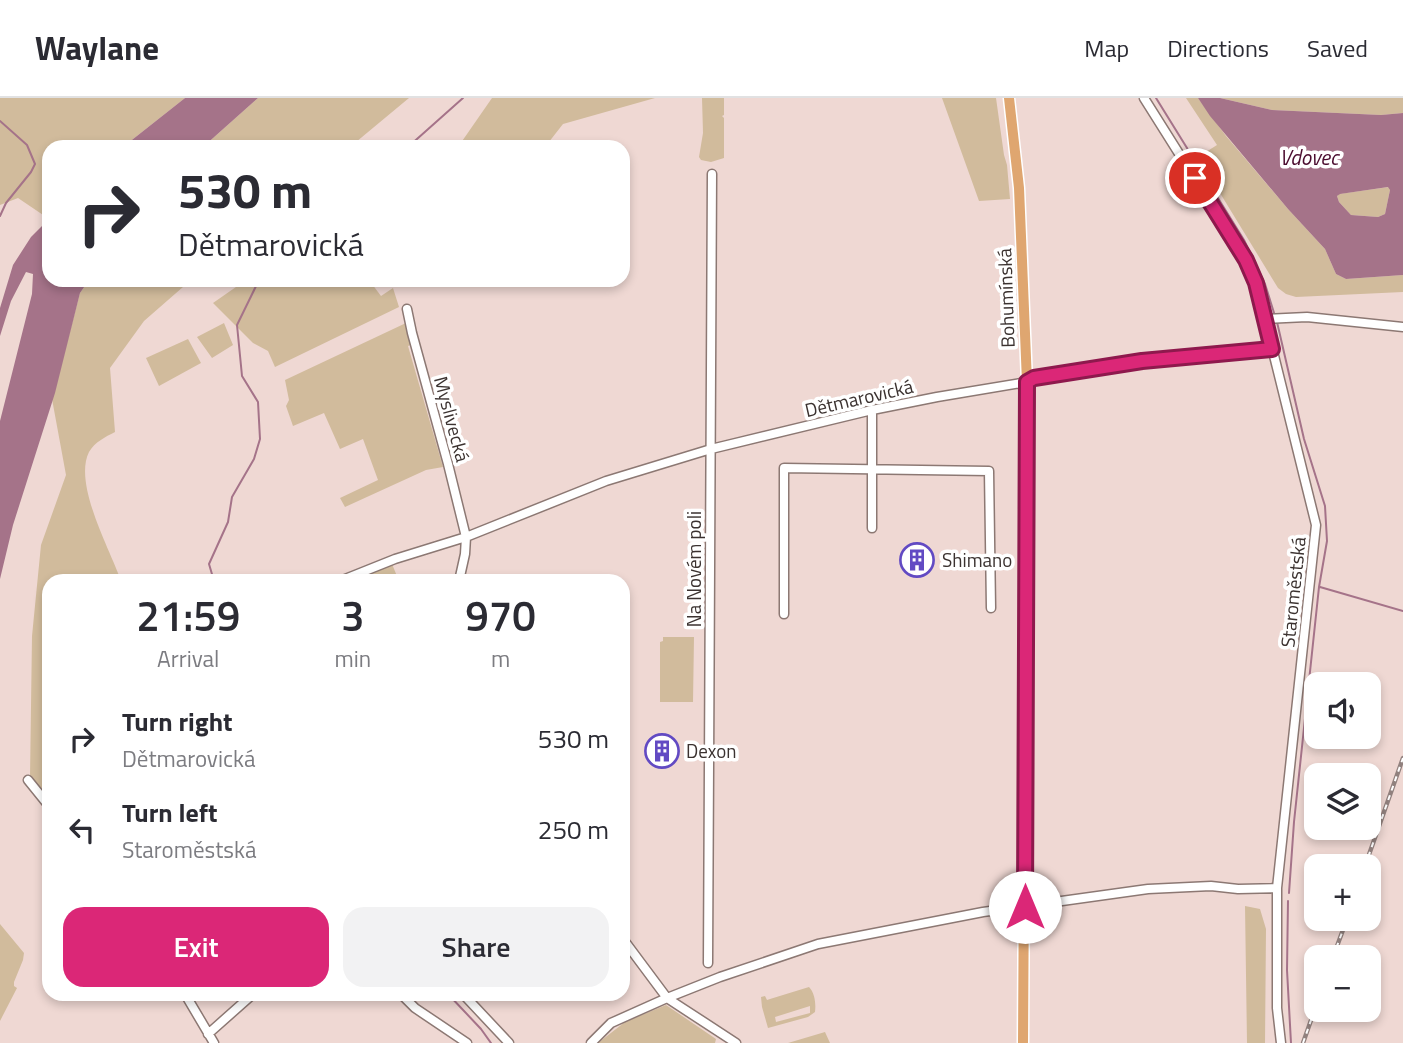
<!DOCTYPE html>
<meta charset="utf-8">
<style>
:root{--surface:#fff;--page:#f2f2f3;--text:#2b2b33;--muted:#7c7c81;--line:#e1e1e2;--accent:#db2777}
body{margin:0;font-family:"Titillium Web",sans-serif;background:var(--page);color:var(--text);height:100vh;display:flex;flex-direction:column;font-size:26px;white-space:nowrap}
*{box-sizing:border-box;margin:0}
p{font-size:23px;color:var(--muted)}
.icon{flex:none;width:38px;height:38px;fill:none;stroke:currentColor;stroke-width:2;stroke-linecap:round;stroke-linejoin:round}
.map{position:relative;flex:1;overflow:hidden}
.panel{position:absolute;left:42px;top:476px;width:588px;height:427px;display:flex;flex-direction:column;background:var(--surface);border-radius:21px;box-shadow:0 4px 10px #0003}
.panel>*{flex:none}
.top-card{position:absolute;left:42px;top:42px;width:588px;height:147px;border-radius:21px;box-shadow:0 4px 10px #0003;background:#fff;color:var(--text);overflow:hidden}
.fabs{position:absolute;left:1304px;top:574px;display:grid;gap:14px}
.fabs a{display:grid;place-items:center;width:77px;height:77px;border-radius:14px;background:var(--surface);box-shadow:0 4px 10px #0003;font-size:35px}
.pin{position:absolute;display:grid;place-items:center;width:60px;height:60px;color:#fff;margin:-30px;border:4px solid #fff;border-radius:50%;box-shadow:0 2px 7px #0007}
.me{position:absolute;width:77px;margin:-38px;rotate:0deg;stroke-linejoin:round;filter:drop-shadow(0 0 5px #0008)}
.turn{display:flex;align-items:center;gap:24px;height:147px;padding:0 21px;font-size:32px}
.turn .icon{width:91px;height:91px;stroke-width:2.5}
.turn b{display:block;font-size:49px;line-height:60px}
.eta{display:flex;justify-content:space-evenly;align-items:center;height:119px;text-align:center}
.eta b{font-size:42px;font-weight:600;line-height:49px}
.primary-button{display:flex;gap:14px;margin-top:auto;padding:14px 21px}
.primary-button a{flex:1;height:80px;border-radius:21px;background:var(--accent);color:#fff;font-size:28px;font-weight:600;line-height:80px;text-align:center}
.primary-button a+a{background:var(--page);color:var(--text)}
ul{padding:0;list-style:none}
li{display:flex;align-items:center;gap:21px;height:91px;padding:0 21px}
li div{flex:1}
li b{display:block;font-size:26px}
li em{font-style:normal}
header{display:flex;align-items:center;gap:42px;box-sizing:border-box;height:98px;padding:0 35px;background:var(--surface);border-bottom:2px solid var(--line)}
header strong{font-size:33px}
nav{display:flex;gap:38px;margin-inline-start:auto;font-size:24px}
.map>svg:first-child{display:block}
.green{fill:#d1bb9c;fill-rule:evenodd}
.water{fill:#a57389;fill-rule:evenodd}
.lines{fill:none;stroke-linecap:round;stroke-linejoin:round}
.stream{stroke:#a57389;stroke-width:2}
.minor-casing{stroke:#8c7873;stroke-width:11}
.major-casing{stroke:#fff;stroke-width:13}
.minor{stroke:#fff;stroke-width:8}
.major{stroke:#dfa670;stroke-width:10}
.rail-casing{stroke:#91817e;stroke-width:4.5}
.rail{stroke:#fff;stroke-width:2;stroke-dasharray:5;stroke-linecap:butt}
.route-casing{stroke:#8e194d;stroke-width:18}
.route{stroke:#db2777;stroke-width:12}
.labels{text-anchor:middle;stroke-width:7;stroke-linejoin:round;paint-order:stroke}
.street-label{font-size:19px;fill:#3b3230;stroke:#fff}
.poi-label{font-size:19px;fill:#3b3230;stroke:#fff;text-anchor:start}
.water-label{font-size:21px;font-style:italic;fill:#4b0c2f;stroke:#fff}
</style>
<header>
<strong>Waylane</strong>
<nav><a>Map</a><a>Directions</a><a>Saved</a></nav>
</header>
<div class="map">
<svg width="1403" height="945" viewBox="0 0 1403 945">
<rect width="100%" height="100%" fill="#efd8d3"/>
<path class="green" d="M0,0h185l-62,49h-74v72l-31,-21 -18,7z
M258,0h151l-59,49h-147z
M492,0h163l-92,26 -18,23h-87z
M702,0h22v17l-2,1 2,2v40l-13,4 -10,-2 -2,-3 4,-24z
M942,0h54l8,57 3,10 3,34 -31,2z
M1186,0h12l28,38 62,73 37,40 11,25 10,5 57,-4v17l-107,5 -10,-3 -8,-6 -80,-131 19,-12z
M1220,0h183v15l-22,2 -109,-5z
M1389,89l1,3 -5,24 -7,3 -27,-2 -12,-13 -2,-6 2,-2z
M89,182h102l-47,41 -34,47 5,64c-10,5 -20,10 -26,20 -16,32 21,97 32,129h-72v205l-4,5 -15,-13 2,-142 9,-91 25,-70 -14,-76 28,-106z
M246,182h123l12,16 12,-8 6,19 -124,60 -7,-16 -15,-8 -40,-40z
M224,225l9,22 -21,13 -15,-21z
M406,225l7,21 -5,2 35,121 -17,3 -81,37 -5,-9 38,-18 -15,-41 -23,10 -16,-36 -31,13 -7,-20 3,-6 -4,-20z
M188,241l13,24 -42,23 -13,-28z
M392,466l7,17h-29l-3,-7z
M663,539h31l-1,65h-33v-60l3,-1z
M1245,808l15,3 6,20 -1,114h-18z
M0,826l24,29 -1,7 -9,22v4l3,2 -17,33z
M809,889c6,6 7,17 6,25l-7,5 -40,11 -6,-21 -1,-10 4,-1 2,4 3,-1zM810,908v7l-34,9 -1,-5z
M666,907l50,34 -1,4h-117l27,-21z
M825,934l5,11h-42z"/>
<path class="water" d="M185,0h73l-55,49h-80z
M1198,0h22l52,12 109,5 22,-2v162l-57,4 -10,-5 -11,-25 -37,-40 -78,-93zM1388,89l2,3 -5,24 -7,3 -27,-2 -12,-13 -2,-6 3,-2z
M49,121v61h40l-9,13 -25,100 -42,132 -13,54v-158l32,-127 1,-20 -7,-2 -15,29 -11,35v-28l13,-43 18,-28z"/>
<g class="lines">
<path class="stream" d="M1156,0l88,142 21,44 10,32
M0,23l27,24 8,19 -4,8 -25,31 -6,13
M408,49l55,-49
M1277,224l27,117 21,67 2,35 -8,46 -25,235 -5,71
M214,483l-5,-17 19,-42 4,-25 22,-38 6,-20 -2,-37 -16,-26 -5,-51 22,-45
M1320,489l83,24
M1288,803l-1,69 4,73
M448,896l33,35 10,14"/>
<g class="minor-casing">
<path id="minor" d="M1144,0l102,162 10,23 60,242 -39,363v120l4,35
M407,211l5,24 36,131 18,73 -1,17 -6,27
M1266,221l41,-2 96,10
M872,312v118
M340,483l55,-22 71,-22 140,-56 105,-32 161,-39 65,-13 90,-15 7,-4 108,-17 130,-12
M784,516v-146l205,3 2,137
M28,682l21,26
M623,841l44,59 69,45
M708,865l4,-789
M185,896l29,49
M401,896l14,14 52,35
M463,896l46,49
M208,936l45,-40
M591,945l20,-20 56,-25 53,-21 98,-33 165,-32 165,-23 63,-3 27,3 39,-1"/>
</g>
<g class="major-casing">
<path id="major" d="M1009,0l10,90 8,194 -4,661"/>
</g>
<use href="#minor" class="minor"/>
<use href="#major" class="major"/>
<g class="rail-casing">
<path id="rail" d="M1365,768l38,-108
M1333,859l14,-38
M1303,945l13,-37"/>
</g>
<use href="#rail" class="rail"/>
</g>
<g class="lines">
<g class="route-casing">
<path id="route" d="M1025,809l2,-525 7,-4 108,-17 130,-12 -16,-66 -10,-23 -51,-82"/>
</g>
<use href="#route" class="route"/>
</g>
<defs>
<g id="building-ring" transform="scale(1.75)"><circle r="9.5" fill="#fff" stroke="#624ac3" stroke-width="1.5"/><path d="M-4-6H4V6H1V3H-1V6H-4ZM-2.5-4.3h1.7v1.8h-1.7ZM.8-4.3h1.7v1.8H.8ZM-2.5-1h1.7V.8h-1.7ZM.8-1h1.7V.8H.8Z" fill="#624ac3"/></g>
</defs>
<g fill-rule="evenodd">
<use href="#building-ring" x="917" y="462"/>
<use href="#building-ring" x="662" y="653"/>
</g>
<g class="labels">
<g class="street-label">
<text transform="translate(1006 200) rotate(-92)" y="7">Bohumínská</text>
<text transform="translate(859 300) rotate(-13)" y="7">Dětmarovická</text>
<text transform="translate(452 321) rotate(75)" y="7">Myslivecká</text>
<text transform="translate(694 471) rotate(-90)" y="7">Na Novém poli</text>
<text transform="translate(1293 494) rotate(-84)" y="7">Staroměstská</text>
</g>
<g class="poi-label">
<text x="942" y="469">Shimano</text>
<text x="686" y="660">Dexon</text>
</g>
<g class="water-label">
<text x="1309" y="67">Vdovec</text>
</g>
</g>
</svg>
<div class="fabs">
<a><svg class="icon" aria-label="sound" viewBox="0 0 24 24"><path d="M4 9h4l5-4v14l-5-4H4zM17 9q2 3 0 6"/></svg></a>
<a><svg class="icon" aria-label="layers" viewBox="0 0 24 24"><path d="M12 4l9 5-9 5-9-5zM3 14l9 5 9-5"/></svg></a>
<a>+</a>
<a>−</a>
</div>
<div class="pin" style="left:1195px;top:80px;background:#d93025"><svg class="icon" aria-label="arrive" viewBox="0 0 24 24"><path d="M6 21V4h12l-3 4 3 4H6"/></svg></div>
<svg class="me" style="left:1025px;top:809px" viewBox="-20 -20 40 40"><circle r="19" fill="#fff"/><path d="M0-13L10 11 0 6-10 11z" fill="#db2777"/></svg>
<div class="top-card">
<div class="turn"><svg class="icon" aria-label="right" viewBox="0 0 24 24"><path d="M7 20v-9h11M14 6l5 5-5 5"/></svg><div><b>530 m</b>Dětmarovická</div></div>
</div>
<section class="panel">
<div class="eta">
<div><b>21:59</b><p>Arrival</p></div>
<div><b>3</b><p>min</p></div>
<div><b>970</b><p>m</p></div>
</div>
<ul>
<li><svg class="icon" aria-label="right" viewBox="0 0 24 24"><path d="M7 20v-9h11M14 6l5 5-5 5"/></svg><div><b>Turn right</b><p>Dětmarovická</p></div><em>530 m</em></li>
<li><svg class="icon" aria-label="left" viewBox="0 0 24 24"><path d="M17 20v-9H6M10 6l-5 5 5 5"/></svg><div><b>Turn left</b><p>Staroměstská</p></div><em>250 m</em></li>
</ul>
<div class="primary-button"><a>Exit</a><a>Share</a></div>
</section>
</div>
